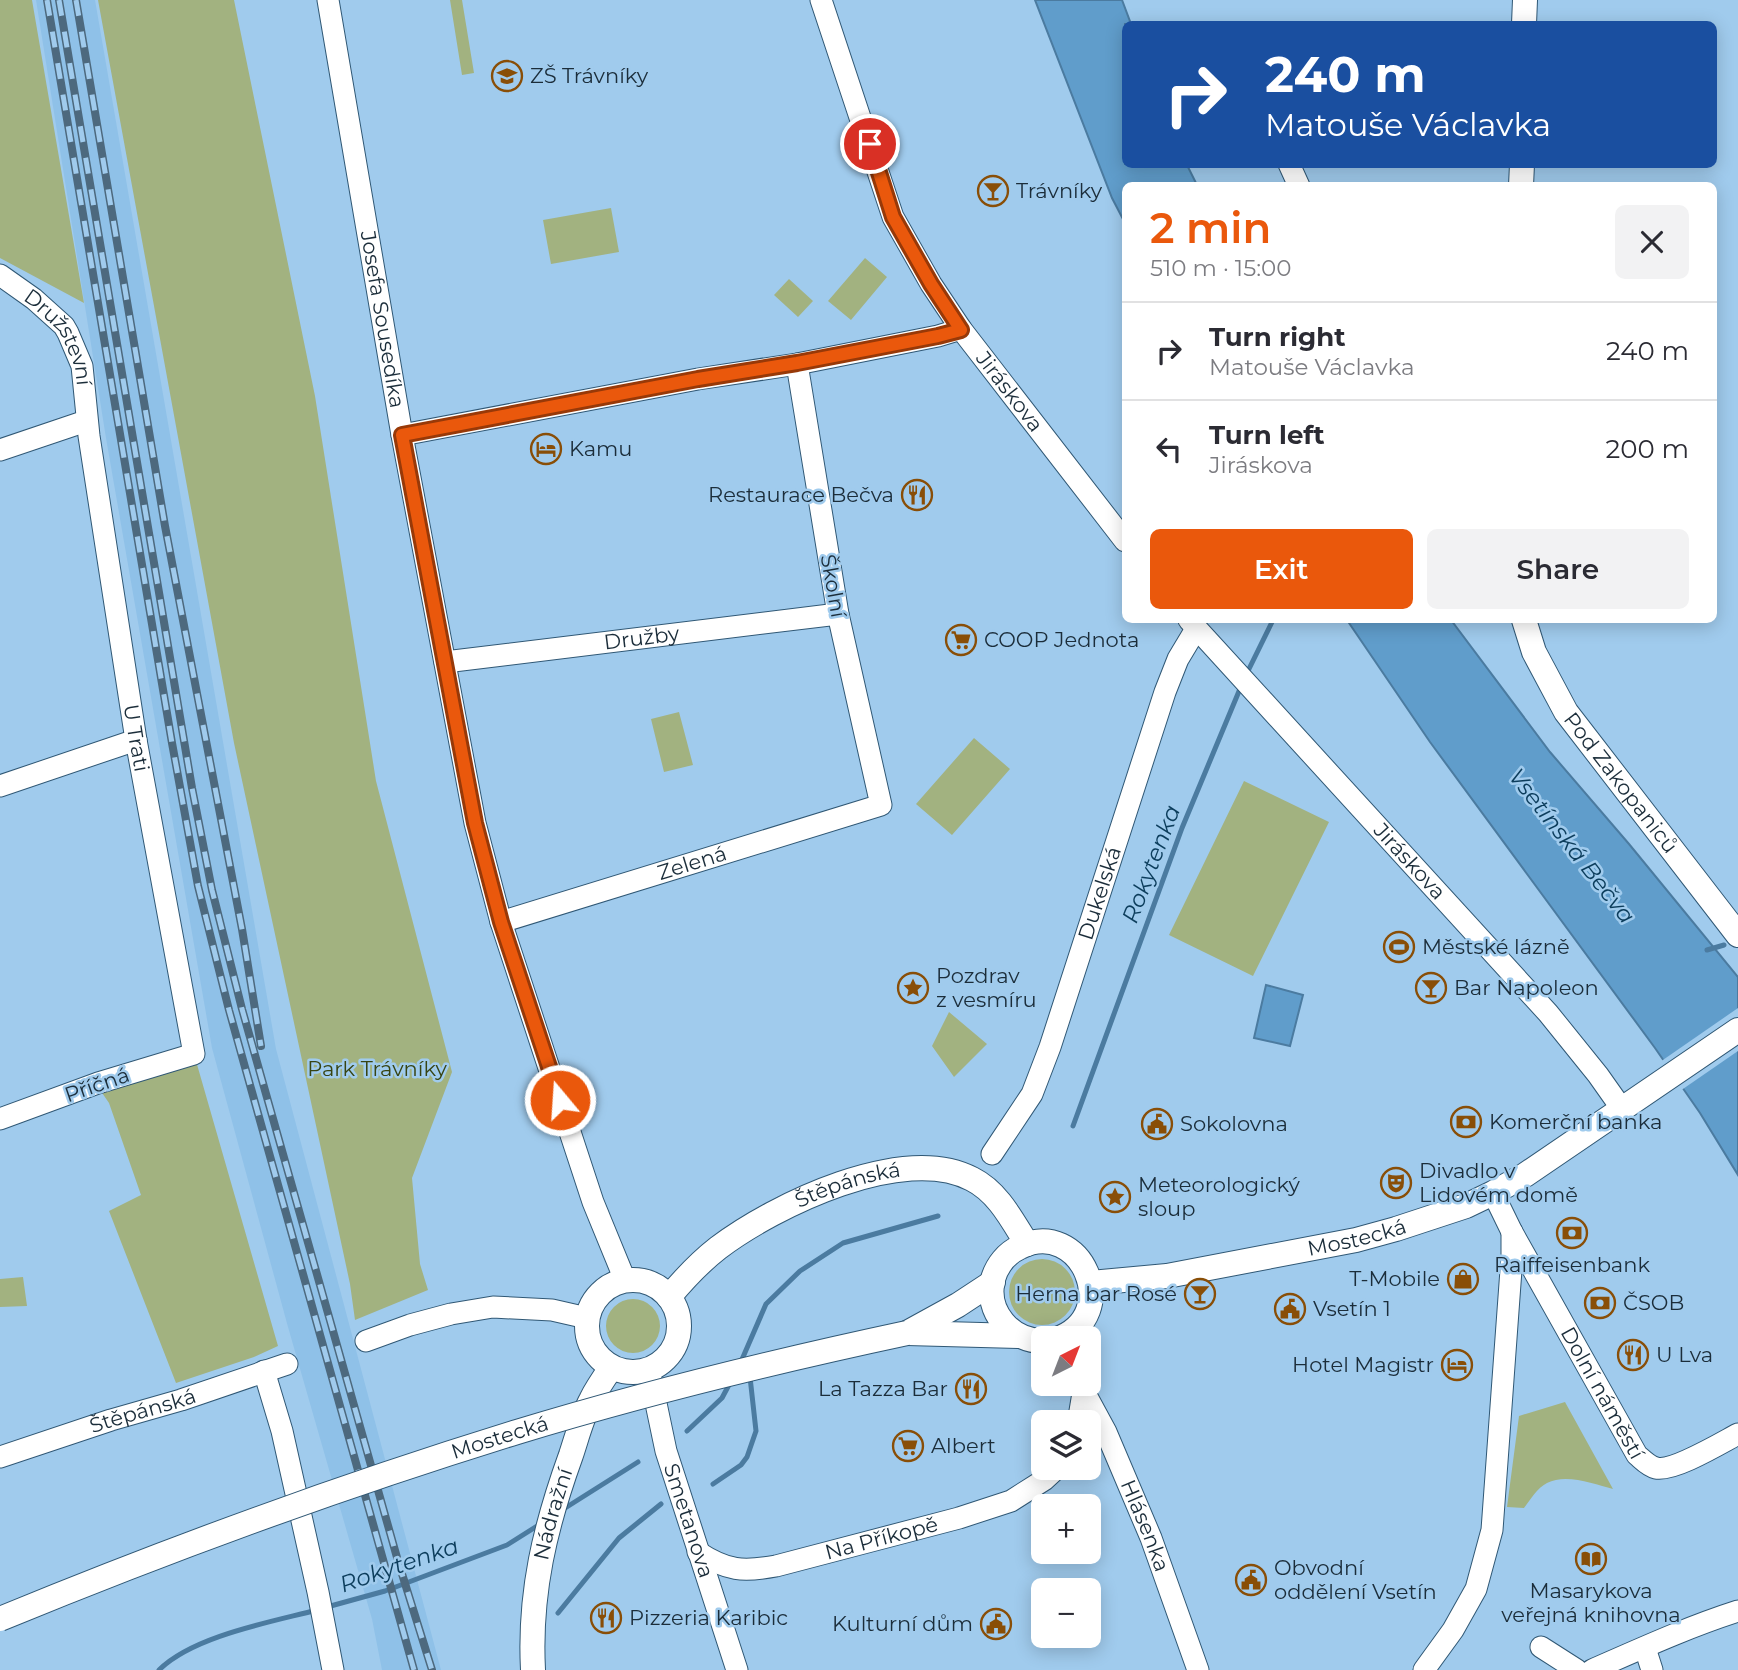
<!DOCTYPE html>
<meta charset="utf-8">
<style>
:root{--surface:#fff;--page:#f2f2f3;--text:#2b2b33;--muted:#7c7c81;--line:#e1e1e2;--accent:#ea580c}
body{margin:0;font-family:Montserrat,sans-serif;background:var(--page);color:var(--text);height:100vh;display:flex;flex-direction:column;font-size:26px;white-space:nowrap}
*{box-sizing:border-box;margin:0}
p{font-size:23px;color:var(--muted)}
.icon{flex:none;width:38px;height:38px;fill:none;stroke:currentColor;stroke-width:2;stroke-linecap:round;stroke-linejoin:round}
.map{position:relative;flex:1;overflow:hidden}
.drawer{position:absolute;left:1122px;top:182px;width:595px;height:441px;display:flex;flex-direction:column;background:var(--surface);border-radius:10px;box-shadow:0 4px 18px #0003}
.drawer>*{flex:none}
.banner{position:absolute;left:1122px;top:21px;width:595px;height:147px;border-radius:10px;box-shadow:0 4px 18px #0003;background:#1a4fa0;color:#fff;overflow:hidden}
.needle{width:46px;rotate:42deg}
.buttons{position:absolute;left:1031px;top:1326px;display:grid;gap:14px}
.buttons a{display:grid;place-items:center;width:70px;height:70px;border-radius:10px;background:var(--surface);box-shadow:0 4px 18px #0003;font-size:35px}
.pin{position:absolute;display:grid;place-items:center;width:60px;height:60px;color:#fff;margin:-30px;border:4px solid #fff;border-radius:50%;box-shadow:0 2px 7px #0007}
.me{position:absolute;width:77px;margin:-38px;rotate:342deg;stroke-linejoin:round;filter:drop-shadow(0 0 5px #0008)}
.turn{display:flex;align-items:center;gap:24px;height:147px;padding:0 28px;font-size:32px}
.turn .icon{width:91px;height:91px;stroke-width:2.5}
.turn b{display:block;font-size:49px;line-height:60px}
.round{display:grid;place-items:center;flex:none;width:74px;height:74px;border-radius:10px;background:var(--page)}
.overview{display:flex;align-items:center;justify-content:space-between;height:119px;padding:0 28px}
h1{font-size:42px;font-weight:600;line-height:52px;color:var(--accent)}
.action{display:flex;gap:14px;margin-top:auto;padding:14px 28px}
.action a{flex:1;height:80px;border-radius:10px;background:var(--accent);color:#fff;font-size:28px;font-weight:600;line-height:80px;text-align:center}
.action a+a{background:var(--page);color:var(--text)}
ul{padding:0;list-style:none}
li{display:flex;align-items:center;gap:21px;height:98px;padding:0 28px;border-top:2px solid var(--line)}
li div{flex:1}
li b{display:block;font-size:26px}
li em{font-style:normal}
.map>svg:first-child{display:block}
.built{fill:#8fc1e8}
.green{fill:#a2b280}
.water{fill:#609dcb;stroke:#4b7ba0;stroke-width:2}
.pier{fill:#a0cbed}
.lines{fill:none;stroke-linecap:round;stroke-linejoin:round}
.stream{stroke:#4b7ba0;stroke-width:5}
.minor-casing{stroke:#305875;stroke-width:23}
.tertiary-casing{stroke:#305875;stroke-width:26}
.minor{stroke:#fff;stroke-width:21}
.tertiary{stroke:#fff;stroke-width:24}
.rail-casing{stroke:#4d697e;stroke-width:8}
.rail{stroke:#a0cbed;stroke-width:5;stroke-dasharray:16;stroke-linecap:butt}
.tertiary-bridge-casing{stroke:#305875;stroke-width:26;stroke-linecap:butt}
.tertiary-bridge{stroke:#fff;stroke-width:24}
.route-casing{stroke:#983908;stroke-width:18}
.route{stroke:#ea580c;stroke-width:12}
.labels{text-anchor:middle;stroke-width:5;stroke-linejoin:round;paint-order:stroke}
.poi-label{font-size:21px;fill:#1b2d3a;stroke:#a0cbed;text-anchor:start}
.street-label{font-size:21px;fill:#1b2d3a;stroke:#a0cbed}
.park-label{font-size:21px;fill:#374412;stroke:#a0cbed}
.water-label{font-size:23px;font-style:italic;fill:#0c3d5c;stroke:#a0cbed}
</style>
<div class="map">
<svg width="1738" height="1670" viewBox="0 0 1738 1670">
<rect width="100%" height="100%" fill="#a0cbed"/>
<path class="built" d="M36,0h59l181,1049 165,621h-59l-10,-51 -84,-292 -76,-279 -106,-610z"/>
<path class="green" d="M0,0h32l52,303 -84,-45z
M98,0h136l81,396 61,385 76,291 -40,106 8,86 8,26 -73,30 -5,-36 -116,-541z
M450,0h12l12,73 -12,2z
M611,208l8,44 -68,12 -8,-44z
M865,258l22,19 -36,43 -23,-19z
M789,279l24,22 -15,16 -24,-22z
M679,712l14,53 -29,7 -13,-53z
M974,738l36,31 -58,66 -36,-31z
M1244,781l85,41 -76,154 -84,-41z
M949,1012l38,32 -33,33 -22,-31z
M194,1054l84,292 -24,11 -78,26 -67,-172 32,-16 -32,-92 -13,-19z
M1009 1292a33 33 0 1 1 66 0a33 33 0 1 1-66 0Z
M23,1277l4,29 -27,1v-28z
M606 1326a27 27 0 1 1 54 0a27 27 0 1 1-54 0Z
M1565,1402l48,87c-19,-5 -47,-16 -66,-6 -10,5 -16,16 -23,25l-17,-1 12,-91z"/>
<path class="water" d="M1035,0h87l9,24h-6v140l62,1 10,20 -72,1v37l-13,-25z
M1347,620h104l99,132 79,92 109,133v198l-38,-62 -45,-65 -225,-306z
M1266,985l37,10 -13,51 -36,-8z"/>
<path class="pier" d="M1738,1008v43l-58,40 -20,-29z"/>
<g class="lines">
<path class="stream" d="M1246,675l27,-55
M1707,950l17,-5
M1073,1126l109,-298 60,-144
M740,1364l26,-60 34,-33 43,-28 95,-27
M687,1431l35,-33 9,-17
M713,1484l28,-19 6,-8 9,-26 -6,-54
M562,1510l76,-48
M327,1607l58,-16 122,-46 35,-22
M558,1613l61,-75 42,-34
M159,1670c34,-34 112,-48 158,-60"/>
<g class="minor-casing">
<g id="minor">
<path id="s1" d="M328,0l74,435 73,388 26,99 92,280 32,78"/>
<path id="s2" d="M821,0l72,217 38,67 30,45 164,212"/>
<path d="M1289,164l10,22"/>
<path id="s3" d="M0,275l34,24 30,27 4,7 14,33 7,70 47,304 58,314 -96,29 -98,36"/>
<path d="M402,435l296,-56 99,-15 141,-28 23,-7"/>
<path d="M0,450l86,-29"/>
<path id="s4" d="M1189,620l359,393 50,62 24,34"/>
<path id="s5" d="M445,662l393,-48"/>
<path d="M0,786l136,-46"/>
<path id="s6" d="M501,922l380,-117 -43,-191 -41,-250"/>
<path id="s7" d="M992,1154l40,-60 18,-47 115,-355 13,-33 18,-30"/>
<path id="s8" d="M1493,1193l19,39 125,223c6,5 11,11 19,13 17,4 65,-25 82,-34"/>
<path d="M366,1341l44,-16 41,-11 42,-7 59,3 35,8"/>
<path id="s9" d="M649,1370l17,81 71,219"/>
<path d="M264,1371l18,60 36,161 15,78"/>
<path id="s10" d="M1080,1384l26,48 45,106 47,132"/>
<path d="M1078,1423l5,-30"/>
<path id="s11" d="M0,1457l111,-37 70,-20 106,-36"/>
<path id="s12" d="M698,1552c29,19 45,20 78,14l183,-48 52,-17 33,-21 13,-12"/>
<path d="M1541,1647l36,23"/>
<path d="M1645,1648l7,22"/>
<path d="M1424,1670l29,-40 23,-41 16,-59 20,-274v-24"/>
<path d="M1592,1670c48,-21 96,-43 146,-59"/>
</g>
</g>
<g class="tertiary-casing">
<g id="tertiary">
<path d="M1524,24l1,-24"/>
<path d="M1521,186l1,-22"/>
<path id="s13" d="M1524,620l10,32 32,60 172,223"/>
<circle cx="633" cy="1326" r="46"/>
<path id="s14" d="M1091,1283l76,-7 189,-36 40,-11 70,-23 27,-13 32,-18 213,-145"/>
<path id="s15" d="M669,1297c15,-18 31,-35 49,-49 57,-43 185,-105 254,-69 26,13 40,41 55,65"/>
<path d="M907,1333l112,3"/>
<path d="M907,1333l51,-28 35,-23"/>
<path d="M1043,1341c-32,0 -58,-29 -50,-62 4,-14 14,-26 27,-32 61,-30 104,68 37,92"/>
<path id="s16" d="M533,1670c-4,-77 12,-143 38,-215 6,-18 11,-38 20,-55 6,-12 13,-22 20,-32"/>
</g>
</g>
<use href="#minor" class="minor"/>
<use href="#tertiary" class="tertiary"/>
<g class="rail-casing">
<path id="rail" d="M47,0l125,743 26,143 31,124 185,660
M59,0l133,788 20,102 30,119 156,552 34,109
M76,0l89,526 77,403 19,117"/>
</g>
<use href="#rail" class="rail"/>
<g class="tertiary-bridge-casing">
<g id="tertiary-bridge">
<path id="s17" d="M0,1619c170,-70 342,-133 517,-187 128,-39 259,-71 390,-99"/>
</g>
</g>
<use href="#tertiary-bridge" class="tertiary-bridge"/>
</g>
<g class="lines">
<g class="route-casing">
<path id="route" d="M560,1100l-59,-178 -26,-99 -73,-388 296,-56 99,-16 141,-27 23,-6 -30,-46 -38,-67 -23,-73"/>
</g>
<use href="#route" class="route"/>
</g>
<defs>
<g id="school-ring" transform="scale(1.575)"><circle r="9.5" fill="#a0cbed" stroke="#894e07" stroke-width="1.5"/><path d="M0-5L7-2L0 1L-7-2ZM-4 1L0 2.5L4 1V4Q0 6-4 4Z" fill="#894e07"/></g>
<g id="bar-ring" transform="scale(1.575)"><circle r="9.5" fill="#a0cbed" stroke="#894e07" stroke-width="1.5"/><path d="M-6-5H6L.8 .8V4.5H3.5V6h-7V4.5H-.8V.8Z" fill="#894e07"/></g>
<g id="hotel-ring" transform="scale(1.575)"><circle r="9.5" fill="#a0cbed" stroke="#894e07" stroke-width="1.5"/><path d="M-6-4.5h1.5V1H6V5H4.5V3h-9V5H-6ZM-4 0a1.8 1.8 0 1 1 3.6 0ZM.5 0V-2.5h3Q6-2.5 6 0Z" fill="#894e07"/></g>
<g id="restaurant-ring" transform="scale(1.575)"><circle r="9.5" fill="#a0cbed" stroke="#894e07" stroke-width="1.5"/><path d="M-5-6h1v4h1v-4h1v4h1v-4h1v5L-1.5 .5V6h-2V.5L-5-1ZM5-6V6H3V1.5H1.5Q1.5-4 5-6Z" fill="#894e07"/></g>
<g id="supermarket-ring" transform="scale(1.575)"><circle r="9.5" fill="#a0cbed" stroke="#894e07" stroke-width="1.5"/><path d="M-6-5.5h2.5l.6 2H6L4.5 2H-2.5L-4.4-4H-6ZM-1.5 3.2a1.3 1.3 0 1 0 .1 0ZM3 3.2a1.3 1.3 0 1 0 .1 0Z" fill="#894e07"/></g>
<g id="stadium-ring" transform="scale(1.575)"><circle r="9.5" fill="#a0cbed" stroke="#894e07" stroke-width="1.5"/><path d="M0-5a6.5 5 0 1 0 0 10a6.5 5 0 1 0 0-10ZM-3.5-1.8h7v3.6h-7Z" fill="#894e07"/></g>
<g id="sight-ring" transform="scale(1.575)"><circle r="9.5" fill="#a0cbed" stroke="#894e07" stroke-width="1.5"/><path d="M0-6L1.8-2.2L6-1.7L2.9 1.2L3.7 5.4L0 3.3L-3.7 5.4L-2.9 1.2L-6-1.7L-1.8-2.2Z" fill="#894e07"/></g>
<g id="bank-ring" transform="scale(1.575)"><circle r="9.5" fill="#a0cbed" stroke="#894e07" stroke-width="1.5"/><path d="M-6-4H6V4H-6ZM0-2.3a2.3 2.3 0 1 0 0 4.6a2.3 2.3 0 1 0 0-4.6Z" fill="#894e07"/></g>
<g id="civic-ring" transform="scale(1.575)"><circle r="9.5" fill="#a0cbed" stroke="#894e07" stroke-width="1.5"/><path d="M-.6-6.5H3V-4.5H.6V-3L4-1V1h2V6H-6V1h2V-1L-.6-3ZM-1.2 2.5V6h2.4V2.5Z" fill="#894e07"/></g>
<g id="theatre-ring" transform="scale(1.575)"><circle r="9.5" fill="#a0cbed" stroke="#894e07" stroke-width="1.5"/><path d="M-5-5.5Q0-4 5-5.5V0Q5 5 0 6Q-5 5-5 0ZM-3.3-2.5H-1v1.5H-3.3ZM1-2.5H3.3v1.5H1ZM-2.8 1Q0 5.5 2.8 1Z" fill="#894e07"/></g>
<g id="shop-ring" transform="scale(1.575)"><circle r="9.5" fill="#a0cbed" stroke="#894e07" stroke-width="1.5"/><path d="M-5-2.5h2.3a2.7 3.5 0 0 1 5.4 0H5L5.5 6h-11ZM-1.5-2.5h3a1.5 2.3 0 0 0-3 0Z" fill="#894e07"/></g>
<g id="library-ring" transform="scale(1.575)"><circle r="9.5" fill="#a0cbed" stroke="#894e07" stroke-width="1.5"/><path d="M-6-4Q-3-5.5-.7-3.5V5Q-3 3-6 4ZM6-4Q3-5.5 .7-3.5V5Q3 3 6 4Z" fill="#894e07"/></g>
</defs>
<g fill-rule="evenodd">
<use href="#school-ring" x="507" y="76"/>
<use href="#bar-ring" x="993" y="191"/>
<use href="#hotel-ring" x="546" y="449"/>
<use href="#restaurant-ring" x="917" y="495"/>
<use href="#supermarket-ring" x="961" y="640"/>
<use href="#stadium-ring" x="1399" y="947"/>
<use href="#sight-ring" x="913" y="988"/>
<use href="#bar-ring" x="1431" y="988"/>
<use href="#bank-ring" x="1466" y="1122"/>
<use href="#civic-ring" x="1157" y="1124"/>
<use href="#theatre-ring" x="1396" y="1183"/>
<use href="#sight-ring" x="1115" y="1197"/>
<use href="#bank-ring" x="1572" y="1233"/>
<use href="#shop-ring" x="1463" y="1279"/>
<use href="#bar-ring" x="1200" y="1294"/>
<use href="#bank-ring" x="1600" y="1303"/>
<use href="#civic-ring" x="1290" y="1309"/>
<use href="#restaurant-ring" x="1633" y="1355"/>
<use href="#hotel-ring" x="1457" y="1365"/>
<use href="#restaurant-ring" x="971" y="1389"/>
<use href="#supermarket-ring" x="908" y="1446"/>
<use href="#library-ring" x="1591" y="1559"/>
<use href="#civic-ring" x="1251" y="1580"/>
<use href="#restaurant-ring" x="606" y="1618"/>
<use href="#civic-ring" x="996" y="1624"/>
</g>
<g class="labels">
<g class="poi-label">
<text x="530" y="83">ZŠ Trávníky</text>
<text x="1016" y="198">Trávníky</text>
<text x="569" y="456">Kamu</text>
<text x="894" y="502" text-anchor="end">Restaurace Bečva</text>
<text x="984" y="647">COOP Jednota</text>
<text x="1422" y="954">Městské lázně</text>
<text x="936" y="983">Pozdrav<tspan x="936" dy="24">z vesmíru</tspan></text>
<text x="1454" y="995">Bar Napoleon</text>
<text x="1489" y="1129">Komerční banka</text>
<text x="1180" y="1131">Sokolovna</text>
<text x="1419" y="1178">Divadlo v<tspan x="1419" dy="24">Lidovém domě</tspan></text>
<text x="1138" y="1192">Meteorologický<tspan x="1138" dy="24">sloup</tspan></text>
<text x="1572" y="1272" text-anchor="middle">Raiffeisenbank</text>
<text x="1440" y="1286" text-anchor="end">T-Mobile</text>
<text x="1177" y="1301" text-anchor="end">Herna bar Rosé</text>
<text x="1623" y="1310">ČSOB</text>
<text x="1313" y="1316">Vsetín 1</text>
<text x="1656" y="1362">U Lva</text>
<text x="1434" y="1372" text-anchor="end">Hotel Magistr</text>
<text x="948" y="1396" text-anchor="end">La Tazza Bar</text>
<text x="931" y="1453">Albert</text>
<text x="1274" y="1575">Obvodní<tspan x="1274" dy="24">oddělení Vsetín</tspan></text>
<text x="1591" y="1598" text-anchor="middle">Masarykova<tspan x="1591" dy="24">veřejná knihovna</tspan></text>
<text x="629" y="1625">Pizzeria Karibic</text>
<text x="973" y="1631" text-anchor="end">Kulturní dům</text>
</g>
<g class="street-label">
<text dy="7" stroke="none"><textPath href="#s1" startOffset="324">Josefa Sousedíka</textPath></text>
<text dy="7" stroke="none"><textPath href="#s3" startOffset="89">Družstevní</textPath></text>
<text dy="7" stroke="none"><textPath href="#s2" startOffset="439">Jiráskova</textPath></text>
<text transform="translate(833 586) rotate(80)" y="7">Školní</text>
<text dy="7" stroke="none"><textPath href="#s5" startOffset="198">Družby</textPath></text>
<text dy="7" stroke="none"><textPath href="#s3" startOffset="502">U Trati</textPath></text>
<text dy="7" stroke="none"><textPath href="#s13" startOffset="191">Pod Zakopaniců</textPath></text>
<text dy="7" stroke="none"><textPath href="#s4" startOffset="327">Jiráskova</textPath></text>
<text dy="7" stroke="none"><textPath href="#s6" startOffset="200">Zelená</textPath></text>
<text dy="7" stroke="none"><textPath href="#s7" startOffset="284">Dukelská</textPath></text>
<text transform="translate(97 1085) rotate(-19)" y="7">Příčná</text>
<text dy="7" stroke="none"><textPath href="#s15" startOffset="215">Štěpánská</textPath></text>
<text dy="7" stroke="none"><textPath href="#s14" startOffset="270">Mostecká</textPath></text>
<text dy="7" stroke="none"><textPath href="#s8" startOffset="228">Dolní náměstí</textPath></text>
<text dy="7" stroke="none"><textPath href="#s11" startOffset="150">Štěpánská</textPath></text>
<text dy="7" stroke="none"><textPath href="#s17" startOffset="532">Mostecká</textPath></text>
<text dy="7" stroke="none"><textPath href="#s16" startOffset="158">Nádražní</textPath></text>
<text dy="7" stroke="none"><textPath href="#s9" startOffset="156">Smetanova</textPath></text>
<text dy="7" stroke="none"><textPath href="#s10" startOffset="156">Hlásenka</textPath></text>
<text dy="7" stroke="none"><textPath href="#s12" startOffset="191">Na Příkopě</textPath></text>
</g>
<g class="park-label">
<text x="377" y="1076">Park Trávníky</text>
</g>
<g class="water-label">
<text transform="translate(1572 846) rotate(52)" y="8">Vsetínská Bečva</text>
<text transform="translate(1151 864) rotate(-69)" y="8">Rokytenka</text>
<text transform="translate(399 1565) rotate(-19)" y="8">Rokytenka</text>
</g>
</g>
</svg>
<div class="buttons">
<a><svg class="needle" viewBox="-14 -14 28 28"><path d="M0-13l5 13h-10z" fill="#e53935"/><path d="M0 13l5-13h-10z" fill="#7c7c81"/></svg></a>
<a><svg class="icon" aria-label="layers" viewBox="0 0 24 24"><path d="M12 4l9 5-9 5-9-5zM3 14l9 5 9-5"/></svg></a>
<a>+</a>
<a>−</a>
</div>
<div class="pin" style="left:870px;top:144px;background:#d93025"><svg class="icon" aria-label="arrive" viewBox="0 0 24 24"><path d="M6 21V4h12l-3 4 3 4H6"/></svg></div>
<svg class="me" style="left:560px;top:1100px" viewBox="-20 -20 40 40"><circle r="17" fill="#ea580c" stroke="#fff" stroke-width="3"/><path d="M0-11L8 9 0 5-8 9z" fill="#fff"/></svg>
<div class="banner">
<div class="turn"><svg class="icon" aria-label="right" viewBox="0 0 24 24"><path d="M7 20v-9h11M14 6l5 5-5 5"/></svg><div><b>240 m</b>Matouše Václavka</div></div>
</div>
<section class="drawer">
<div class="overview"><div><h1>2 min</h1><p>510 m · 15:00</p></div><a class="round"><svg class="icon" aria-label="close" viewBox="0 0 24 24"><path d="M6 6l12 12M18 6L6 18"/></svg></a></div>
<ul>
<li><svg class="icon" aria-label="right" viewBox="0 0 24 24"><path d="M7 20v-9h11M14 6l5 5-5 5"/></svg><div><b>Turn right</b><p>Matouše Václavka</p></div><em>240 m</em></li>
<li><svg class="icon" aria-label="left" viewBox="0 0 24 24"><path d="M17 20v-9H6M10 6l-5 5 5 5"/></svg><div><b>Turn left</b><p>Jiráskova</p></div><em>200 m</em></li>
</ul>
<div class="action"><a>Exit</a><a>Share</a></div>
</section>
</div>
